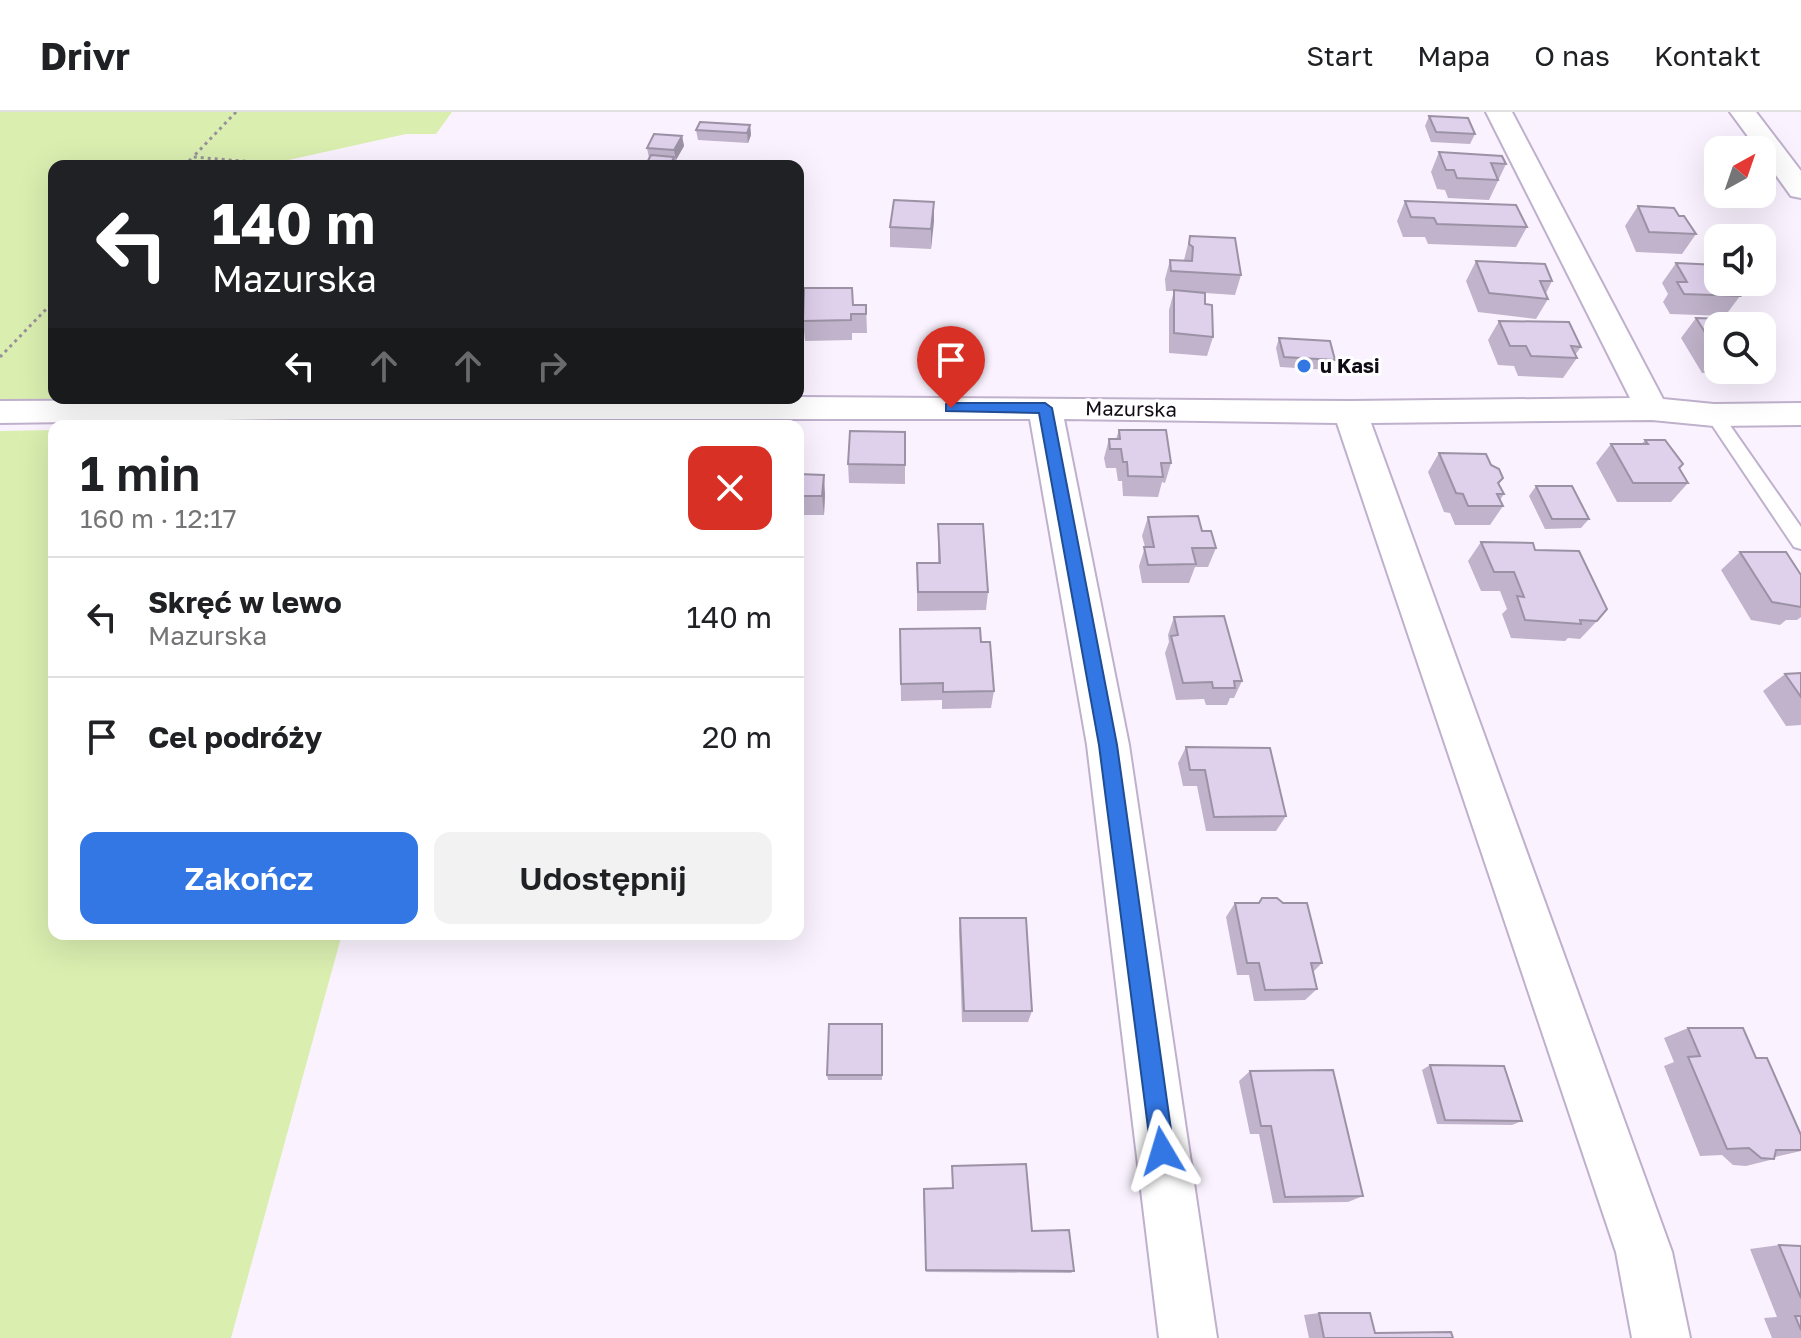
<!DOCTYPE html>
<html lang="pl">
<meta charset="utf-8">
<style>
:root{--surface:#fff;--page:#f2f2f2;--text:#202124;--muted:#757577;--line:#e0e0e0;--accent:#3277e4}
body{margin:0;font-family:"Golos Text",sans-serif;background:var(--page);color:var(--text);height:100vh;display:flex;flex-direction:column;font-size:30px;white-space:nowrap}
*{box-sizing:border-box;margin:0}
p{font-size:26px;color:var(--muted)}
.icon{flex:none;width:44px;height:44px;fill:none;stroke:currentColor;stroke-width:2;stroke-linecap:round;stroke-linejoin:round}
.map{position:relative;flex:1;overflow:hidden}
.sheet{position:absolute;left:48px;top:308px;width:756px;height:520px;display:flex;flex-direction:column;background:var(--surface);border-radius:16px;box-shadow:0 8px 32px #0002}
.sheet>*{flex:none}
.hud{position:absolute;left:48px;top:48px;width:756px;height:244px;border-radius:16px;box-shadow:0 8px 32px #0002;background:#202124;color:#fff;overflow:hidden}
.needle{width:52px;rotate:40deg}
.tools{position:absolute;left:1704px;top:24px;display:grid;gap:16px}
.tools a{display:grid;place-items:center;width:72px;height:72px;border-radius:16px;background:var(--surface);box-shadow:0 8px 32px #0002;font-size:40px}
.pin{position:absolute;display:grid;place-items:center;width:68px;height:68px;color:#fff;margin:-82px -34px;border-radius:50% 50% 50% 0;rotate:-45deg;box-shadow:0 0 8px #0007}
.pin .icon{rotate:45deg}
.me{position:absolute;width:88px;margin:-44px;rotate:353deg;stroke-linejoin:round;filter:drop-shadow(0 0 6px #0008)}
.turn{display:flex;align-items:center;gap:28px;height:168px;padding:0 32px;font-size:36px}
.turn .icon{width:104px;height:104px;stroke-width:2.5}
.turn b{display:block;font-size:56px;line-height:68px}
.lanes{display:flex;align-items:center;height:76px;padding:0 32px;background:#0003;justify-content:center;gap:40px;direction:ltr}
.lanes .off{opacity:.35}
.round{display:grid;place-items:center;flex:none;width:84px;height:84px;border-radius:16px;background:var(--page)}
.head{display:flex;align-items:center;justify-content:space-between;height:136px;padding:0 32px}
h1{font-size:48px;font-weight:600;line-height:60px}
.button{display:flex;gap:16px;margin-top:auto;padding:16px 32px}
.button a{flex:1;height:92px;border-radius:16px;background:var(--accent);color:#fff;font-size:32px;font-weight:600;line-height:92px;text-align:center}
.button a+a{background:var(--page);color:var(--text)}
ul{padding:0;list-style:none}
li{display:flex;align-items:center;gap:24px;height:120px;padding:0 32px;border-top:2px solid var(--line)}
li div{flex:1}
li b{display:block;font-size:30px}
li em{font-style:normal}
header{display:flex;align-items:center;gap:48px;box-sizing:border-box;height:112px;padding:0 40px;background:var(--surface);border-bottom:2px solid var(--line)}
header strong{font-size:38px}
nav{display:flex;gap:44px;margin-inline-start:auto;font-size:28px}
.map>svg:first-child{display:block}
.green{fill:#daeeb0}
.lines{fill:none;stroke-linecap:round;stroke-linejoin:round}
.service-casing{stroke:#bfb0cc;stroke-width:4}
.minor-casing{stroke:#bfb0cc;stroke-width:4}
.path{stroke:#97919c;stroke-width:3;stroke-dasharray:3 4;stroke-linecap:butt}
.service{fill:#fff;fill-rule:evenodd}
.minor{fill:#fff;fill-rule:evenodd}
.wall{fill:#c0b3cb}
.shaded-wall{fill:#9c92a5}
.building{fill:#dfd0ec;stroke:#9c92a5;stroke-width:2}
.route{fill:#3277e4;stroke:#204d94;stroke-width:2}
.poi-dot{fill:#3277e4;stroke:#fff;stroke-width:3}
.labels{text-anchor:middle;stroke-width:6;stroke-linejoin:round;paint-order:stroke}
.far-poi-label{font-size:20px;font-weight:bold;fill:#100b14;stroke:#fff;text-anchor:start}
.far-street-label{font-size:20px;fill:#100b14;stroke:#fff}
</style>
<header>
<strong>Drivr</strong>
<nav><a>Start</a><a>Mapa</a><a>O nas</a><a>Kontakt</a></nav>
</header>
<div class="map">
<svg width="1801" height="1226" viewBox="0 0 1801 1226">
<rect width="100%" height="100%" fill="#faf3ff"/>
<path class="green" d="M0,0h452l-16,22h-30l-122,27 -4,5h-226v232h29l-83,2z
M54,318v504h288l-111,404h-231v-907z"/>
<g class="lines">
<g class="service-casing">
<path id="service" d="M1714,297l6,2 81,116v22l-7,-2 -86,-128 -3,-4z"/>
</g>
<g class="minor-casing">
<path id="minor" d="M1486,0h26l151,287 51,5 87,-1v22l-87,1 -62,-6 -281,3 301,829 18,86h-58l-16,-86 -279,-829 -273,-4 65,326 88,593h-58l-72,-593 -57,-326h-740l-290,4v-22l798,-4 552,4 280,-3z
M1730,0h26l45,59v27l-10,-2 -29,-40v-6h-4z"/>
</g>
<path class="path" d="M236,0l-43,45 74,6
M184,54l9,-9
M0,245l54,-56"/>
<use href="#service" class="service"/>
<use href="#minor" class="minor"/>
</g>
<path class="wall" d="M1429,4l46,18 -5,10 -39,-2 -6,-16z
M750,13l1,10 -3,8 -50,-3 -2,-10z
M682,24l2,10 -8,14 -27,-2 -2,-10z
M1439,40l67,12 -17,36 -41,-2 -3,-8 -8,-1 -6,-17z
M1405,89l122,26 -11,20 -88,-3 -3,-7h-22l-6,-16z
M934,90l-3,47 -41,-2v-20z
M1638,94l41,10 17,18 -14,20 -46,-2 -11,-26z
M1190,124l51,39 -6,20 -30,-2v11l8,33 -6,19 -38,-3v-43l5,-19h-8l-1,-12 5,-19h14z
M1476,149l76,20 -6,12 2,6 -12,20 -58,-7 -12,-31z
M1676,151l64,33 -15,20 -55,-2 -7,-12 5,-8 -6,-11z
M853,193h13l1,28h-15v7l-47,1 -2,-20z
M1696,206l22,8v44h34l-4,4 -46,-1 -21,-35z
M1499,209l82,26 -6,8 2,3 -14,20 -45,-2 -4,-10 -16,-1 -10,-25z
M1279,226l56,22 -5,10 -50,-3 -4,-19z
M1119,318l52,33 -6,20 -3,-1 -4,15 -35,-1 -1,-15h-4l-2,-13h-10l-2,-10 5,-19h7z
M905,320v52l-56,-1 -1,-19z
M1645,328l35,28 8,15 -17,19h-54l-21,-39 15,-19h31z
M1439,341l64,25 -4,6 5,10 -4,6 3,6 -13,19h-35l-5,-12 -6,-1 -16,-40z
M798,362l27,20 -1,21h-26z
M1536,374l53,33 -8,9 -36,1 -16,-33z
M1148,405l54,14 14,17 -8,19h-13l-6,16h-47l-3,-17 6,-19 -3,-11z
M938,412l50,68 -2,18 -69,1v-48h21z
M1481,430l54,8 62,71 -17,18 -12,-1 -3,3 -54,-3 -9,-24 5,-5 -7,-18h-19l-13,-30z
M1740,440l61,23v42l-4,3h-11l-6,5 -29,-5 -30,-50z
M1174,505l68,64 -8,17h-4l-3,7h-21l-2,-6 -28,1 -11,-47 4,-11 -1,-7z
M900,517l81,13 13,49 -3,17 -49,1v-9l-41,1z
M1801,561v52l-15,1 -23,-35 22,-17z
M1186,635l100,69 -10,15h-70l-9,-45h-14l-5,-23z
M1235,791l87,60 -9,9 4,17 -12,11 -51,1 -5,-26h-12l-11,-58z
M960,806l72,93 -4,11h-66l-3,-91z
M882,912v56h-54l-1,-5z
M1688,916l68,30 45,77v16l-26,6 -1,2 -28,7 -13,-1 -11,-10 -22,1 -36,-90 10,-4 -10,-24z
M1430,953l92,56 -10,4 -75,-1 -15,-54z
M1250,959l113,125 -15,6 -75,1 -14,-69h-9l-11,-53z
M952,1054l80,65 42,40 -3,2 -145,-1 -3,-80 29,-4z
M1779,1133l22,1v92h-29l-8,-20 13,-1 -27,-68z
M1319,1201l56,20 78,5h-144l-5,-23z"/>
<path class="shaded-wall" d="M750,13l1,10 -3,8 -1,-10z
M682,24l2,10 -8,14 -2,-10z
M674,45l2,9h-6z
M934,90v20l-3,27v-20z
M824,363l1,19 -1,21 -2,-19z"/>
<path class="building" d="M1429,4l39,2 7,16 -39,-2z
M700,10l50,3 -3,8 -51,-3z
M654,22l28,2 -8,14 -27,-2z
M1439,40l63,4 4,8 -15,-1 7,17 -41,-2 -3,-8h-8z
M651,43l23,2 -4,9h-25z
M894,88l40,2 -3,27 -41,-2z
M1405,89l111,4 11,22 -90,-3 -3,-6 -23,-1z
M1638,94l36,2 5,8h5l12,18 -47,-2z
M1190,124l45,2 6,37 -70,-4 -1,-11 22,1 1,-14 -4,-3z
M1476,149l69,3 7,17h-12l8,18 -59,-6z
M1676,151l42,2v17h13l9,14 -56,-2 -7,-12h10z
M804,176h48l1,17h13v9h-15v6l-48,1z
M1174,178l31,3v11l7,1 1,32 -39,-4z
M1696,206l30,1 5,7h-13v27z
M1499,209l70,1 12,25 -10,-1 6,12 -46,-2 -5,-10h-16z
M1279,226l51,3 5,19 -51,-3z
M1119,318h47l5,33h-10l2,14 -35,-1 -1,-14h-4l-2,-13h-11l-1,-10h11z
M850,319l55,1v33l-57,-1z
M1645,328h20l18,24 -4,4 9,15h-55l-22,-39h37z
M1439,341l47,1 5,11 8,4 4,9 -5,5 6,11h-7l6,12h-35l-5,-12 -7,-1z
M798,362l26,1 -2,21h-24z
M1536,374h36l17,33h-37z
M1198,404l4,15h9l5,17h-24l4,16 -48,1 -4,-18h10l-6,-30z
M938,412h45l5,68h-70l-1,-29h23z
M1481,430l52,1 2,7 44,1 28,58 -10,12 -17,-1 1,4 -56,-4 -8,-24 7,1 -10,-25h-20z
M1740,440h46l15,23v32l-29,-5z
M1224,504l18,65h-8l1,7h-22l-1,-6 -29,1 -12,-47 7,-1 -4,-18z
M980,516l1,14h9l4,49 -51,1v-9l-42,1 -1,-55z
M1801,561v24l-16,-23z
M1186,635l84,1 16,68 -72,1 -9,-47h-15z
M1262,786h15l6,5h24l15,60h-11l6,26 -52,1 -6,-27h-12l-12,-60h24z
M960,806h66l6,93h-68z
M829,912h53v51h-55z
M1688,916h55l13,30h11l34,77v15h-25l-2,9 -13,-1 -12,-10 -22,1 -39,-92 12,-1z
M1430,953l74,1 18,55 -77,-1z
M1333,958l30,126 -78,1 -14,-71h-10l-11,-55z
M1026,1052l6,67 37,-1 5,41 -148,-1 -2,-81 29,-1 -1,-22z
M1779,1133l22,1v52z
M1319,1201h51l5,20 76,-1 2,6h-129z
M1795,1204h6v14z"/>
<path class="route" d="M951,291h94l7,5 65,337 57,406 -3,8 -9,3 -8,-3 -3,-8 -52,-406 -60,-332 -93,-2v-7z"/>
<circle class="poi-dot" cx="1304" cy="254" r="8"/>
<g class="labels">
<g class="far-poi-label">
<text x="1320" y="261">u Kasi</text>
</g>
<g class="far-street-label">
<text transform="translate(1131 297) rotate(1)" y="7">Mazurska</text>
</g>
</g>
</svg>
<div class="tools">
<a><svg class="needle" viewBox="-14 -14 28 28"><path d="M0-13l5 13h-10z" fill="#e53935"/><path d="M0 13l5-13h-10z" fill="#757577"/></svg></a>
<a><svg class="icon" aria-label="sound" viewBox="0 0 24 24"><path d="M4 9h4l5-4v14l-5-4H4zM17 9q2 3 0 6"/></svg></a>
<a><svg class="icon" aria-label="search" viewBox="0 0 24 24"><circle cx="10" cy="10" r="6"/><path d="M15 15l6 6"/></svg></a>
</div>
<div class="pin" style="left:951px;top:296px;background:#d93025"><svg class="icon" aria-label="arrive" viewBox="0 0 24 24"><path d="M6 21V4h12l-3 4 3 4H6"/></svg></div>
<svg class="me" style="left:1162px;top:1039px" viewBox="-20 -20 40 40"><path d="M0-17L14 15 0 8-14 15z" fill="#3277e4" stroke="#fff" stroke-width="4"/></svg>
<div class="hud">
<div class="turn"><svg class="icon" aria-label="left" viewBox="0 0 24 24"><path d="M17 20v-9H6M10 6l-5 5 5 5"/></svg><div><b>140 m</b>Mazurska</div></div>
<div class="lanes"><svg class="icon" aria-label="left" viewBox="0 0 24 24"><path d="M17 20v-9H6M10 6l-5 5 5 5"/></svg><svg class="icon off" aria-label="ahead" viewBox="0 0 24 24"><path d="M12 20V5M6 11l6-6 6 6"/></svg><svg class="icon off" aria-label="ahead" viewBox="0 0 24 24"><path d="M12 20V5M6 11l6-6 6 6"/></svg><svg class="icon off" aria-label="right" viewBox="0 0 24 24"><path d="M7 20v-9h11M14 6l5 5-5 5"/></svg></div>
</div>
<section class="sheet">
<div class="head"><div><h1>1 min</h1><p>160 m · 12:17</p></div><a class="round" style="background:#d93025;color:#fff"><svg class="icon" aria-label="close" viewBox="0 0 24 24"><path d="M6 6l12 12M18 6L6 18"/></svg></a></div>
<ul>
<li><svg class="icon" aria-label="left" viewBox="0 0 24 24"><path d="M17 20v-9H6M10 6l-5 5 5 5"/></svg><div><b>Skręć w lewo</b><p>Mazurska</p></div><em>140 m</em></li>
<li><svg class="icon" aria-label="arrive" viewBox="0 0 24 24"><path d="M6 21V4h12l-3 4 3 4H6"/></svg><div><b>Cel podróży</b></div><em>20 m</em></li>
</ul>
<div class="button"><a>Zakończ</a><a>Udostępnij</a></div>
</section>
</div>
